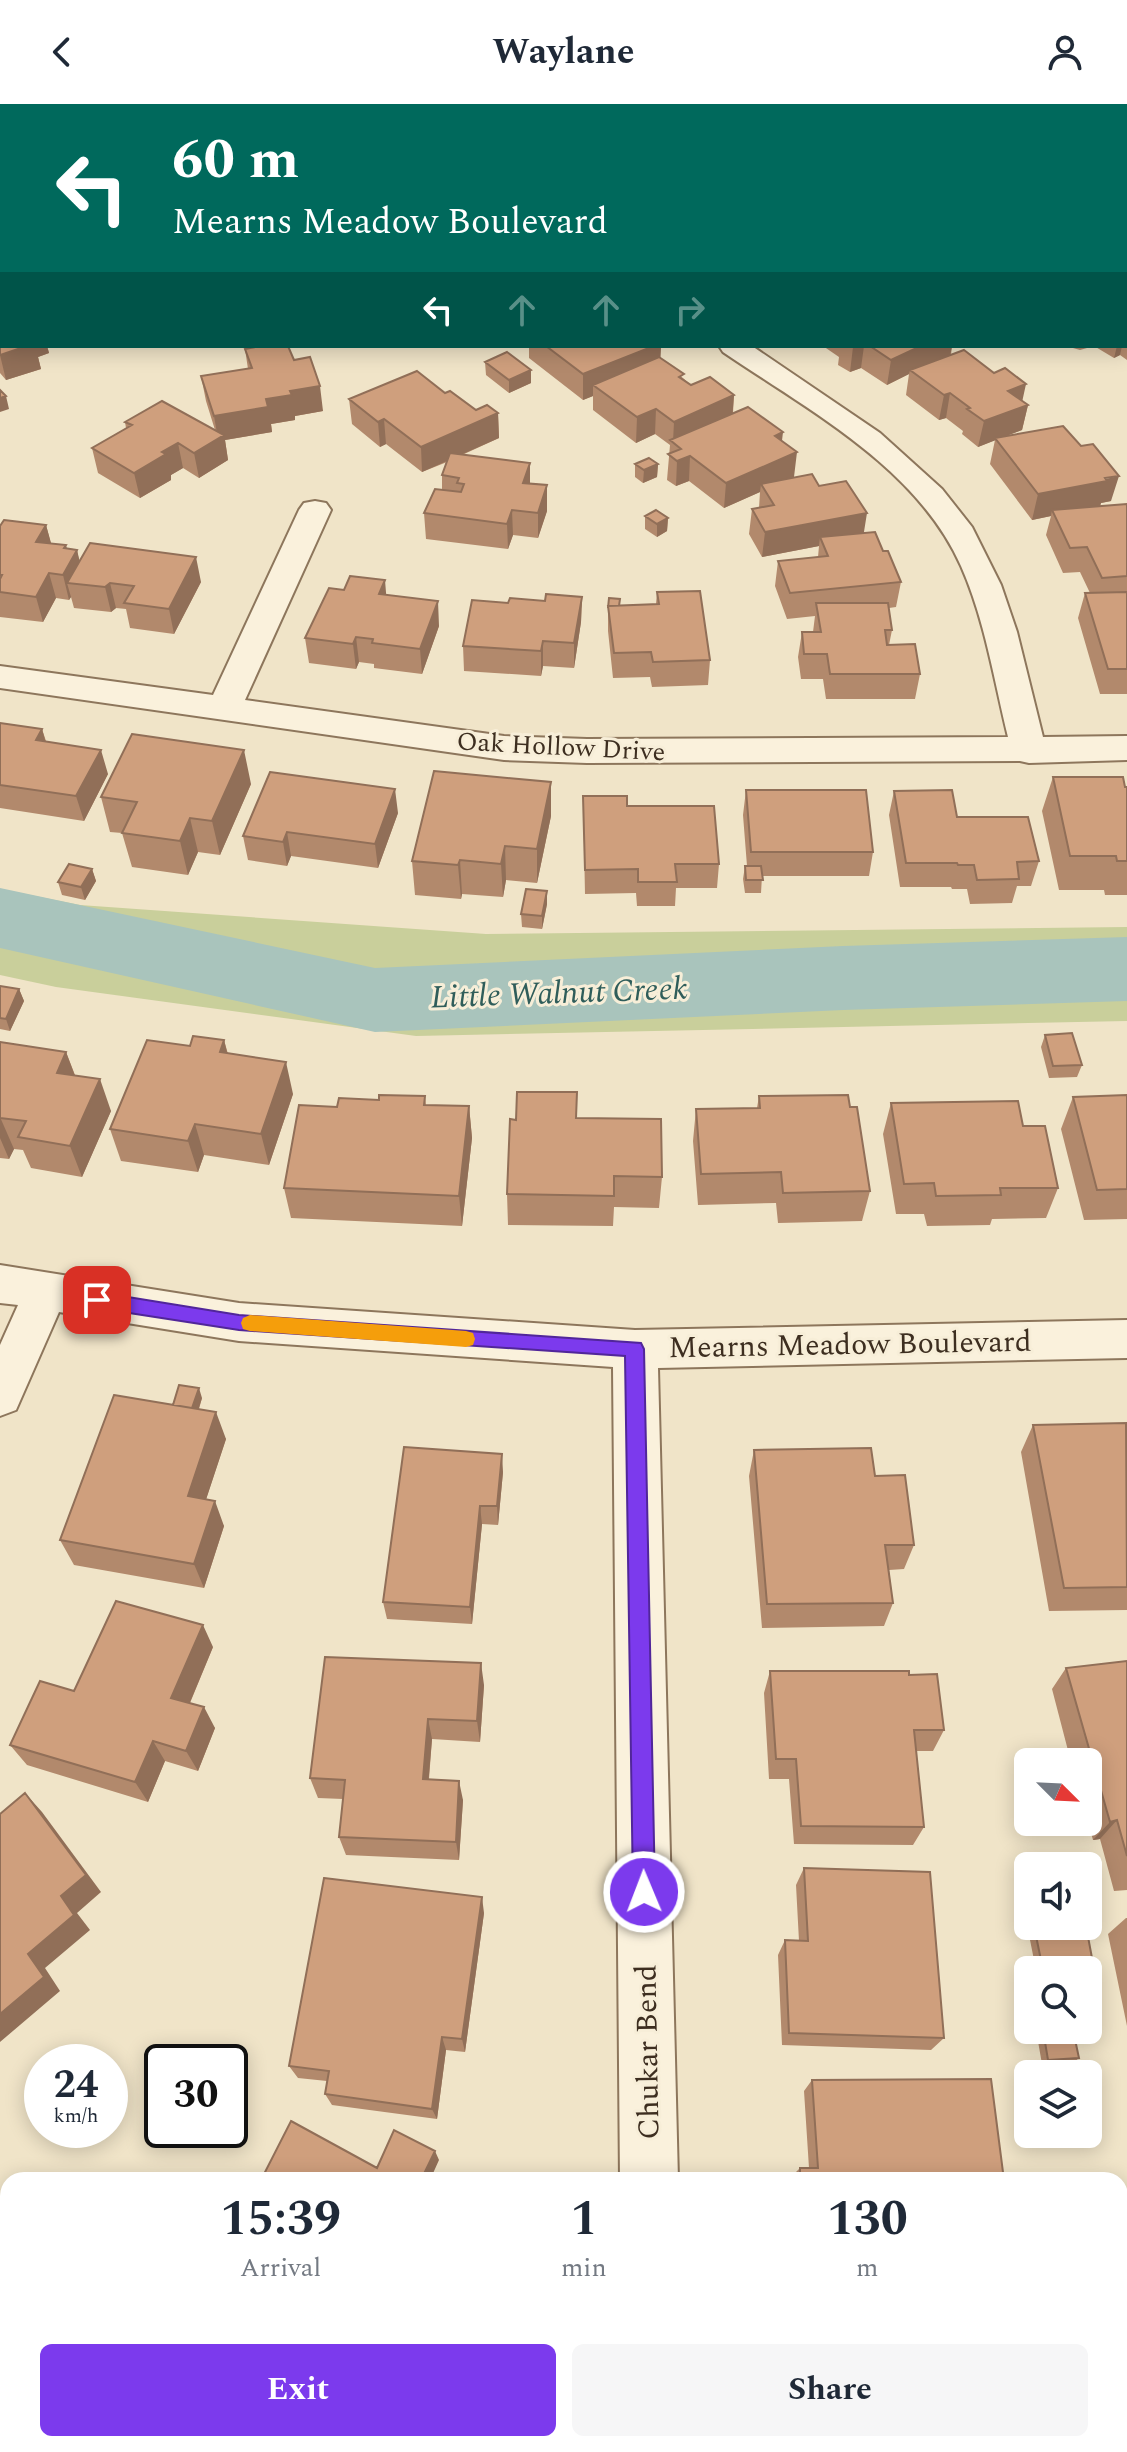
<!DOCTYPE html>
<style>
:root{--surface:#fff;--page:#f6f6f7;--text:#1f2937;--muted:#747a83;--accent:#7c3aed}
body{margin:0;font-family:Spectral,serif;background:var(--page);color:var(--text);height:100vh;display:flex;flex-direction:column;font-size:30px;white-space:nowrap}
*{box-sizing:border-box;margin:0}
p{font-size:26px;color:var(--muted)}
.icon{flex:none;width:44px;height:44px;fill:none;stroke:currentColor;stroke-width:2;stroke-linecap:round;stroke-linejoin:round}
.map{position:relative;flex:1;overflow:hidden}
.drawer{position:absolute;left:0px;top:2068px;width:1128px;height:280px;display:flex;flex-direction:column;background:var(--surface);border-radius:24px 24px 0 0;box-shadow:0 4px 20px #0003}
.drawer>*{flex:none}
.guide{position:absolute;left:0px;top:0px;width:1128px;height:244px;box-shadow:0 4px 20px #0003;background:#00695c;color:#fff;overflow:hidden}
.needle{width:52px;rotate:114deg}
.fabs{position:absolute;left:1014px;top:1644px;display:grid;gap:16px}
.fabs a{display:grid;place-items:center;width:88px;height:88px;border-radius:12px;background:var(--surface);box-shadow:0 4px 20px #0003;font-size:40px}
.speed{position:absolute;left:24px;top:1940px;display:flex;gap:16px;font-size:40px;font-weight:700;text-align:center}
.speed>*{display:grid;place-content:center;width:104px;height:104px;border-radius:50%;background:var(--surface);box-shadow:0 4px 20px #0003;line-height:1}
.speed small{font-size:20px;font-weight:400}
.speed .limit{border:4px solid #111;border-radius:12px;background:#fff;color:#111}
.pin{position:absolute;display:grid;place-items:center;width:68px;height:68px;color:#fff;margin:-34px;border-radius:16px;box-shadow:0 4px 12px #0006}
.me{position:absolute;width:88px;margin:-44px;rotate:359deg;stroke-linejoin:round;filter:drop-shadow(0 0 6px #0008)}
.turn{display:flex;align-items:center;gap:28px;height:168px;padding:0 40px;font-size:36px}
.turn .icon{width:104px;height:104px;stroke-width:2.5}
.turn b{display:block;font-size:56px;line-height:68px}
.lanes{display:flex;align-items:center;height:76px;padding:0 40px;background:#0003;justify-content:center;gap:40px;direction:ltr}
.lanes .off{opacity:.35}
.eta{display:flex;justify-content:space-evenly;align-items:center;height:136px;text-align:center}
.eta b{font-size:48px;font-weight:700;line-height:56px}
.primary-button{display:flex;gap:16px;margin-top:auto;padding:16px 40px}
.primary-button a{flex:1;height:92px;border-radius:12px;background:var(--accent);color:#fff;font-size:32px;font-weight:700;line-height:92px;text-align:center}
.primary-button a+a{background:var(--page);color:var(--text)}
header{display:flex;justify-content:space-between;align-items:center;height:104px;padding:0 40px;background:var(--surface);font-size:36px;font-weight:700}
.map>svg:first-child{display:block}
.green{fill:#c9cf9b}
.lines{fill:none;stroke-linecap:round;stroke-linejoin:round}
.river{fill:#a9c4bc;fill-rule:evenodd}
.minor-casing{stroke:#8d765c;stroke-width:4}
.minor{fill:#faf1dc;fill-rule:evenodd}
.wall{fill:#b2896c}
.shaded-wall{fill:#916f58}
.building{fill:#cf9f7d;stroke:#916f58;stroke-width:2}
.route{fill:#7c3aed;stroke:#51269a;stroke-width:2}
.slow{fill:#f59e0b}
.labels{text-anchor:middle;stroke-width:6;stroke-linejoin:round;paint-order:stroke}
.far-street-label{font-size:26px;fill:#3d2e20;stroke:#f7eed8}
.street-label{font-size:30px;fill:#3d2e20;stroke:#f7eed8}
.water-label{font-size:32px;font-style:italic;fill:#2f5d5a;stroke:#f7eed8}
</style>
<header><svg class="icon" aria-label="back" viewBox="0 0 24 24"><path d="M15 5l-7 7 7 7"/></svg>Waylane<svg class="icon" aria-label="person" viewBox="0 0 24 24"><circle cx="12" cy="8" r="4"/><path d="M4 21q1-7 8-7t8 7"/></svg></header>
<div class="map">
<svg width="1127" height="2348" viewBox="0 0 1127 2348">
<rect width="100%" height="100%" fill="#f0e4c8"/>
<path class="green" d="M0,785l80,16 406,29 641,-7v94l-711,15 -360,-49 -56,-12z"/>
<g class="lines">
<path class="river" d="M0,784l375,80 468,-22 284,-9v64l-284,9 -468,22 -375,-84z"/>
<g class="minor-casing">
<path id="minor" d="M872,0h27l1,2h-27z
M1126,13h1v16h-1z
M1126,127h1v17h-1z
M719,242h33l128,87 62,56 30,38 29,58 16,47 26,105 84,-1v24l-98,3 -9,-2 -433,2 -83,-3 -504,-72v-22l213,29 86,-185 5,-7 11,-2 11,2 5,7 -86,190 259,36 83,3 421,-2c-14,-57 -23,-117 -47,-171 -44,-99 -153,-156 -238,-214z
M0,1161l239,38 396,27 492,-10v38l-469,10 20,812h-58l-7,-813 -374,-26 -180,-29 -43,98 -16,6v-71l18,-40 -18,-2z
M1127,2207v62l-7,2v-62z
M622,2340h64v8h-64z
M728,2340h87l-4,8h-87z"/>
</g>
<use href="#minor" class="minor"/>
</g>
<path class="wall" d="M231,0h101v2h-100z
M509,0h82v2h-82z
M606,0h24v2h-24z
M710,0h124l3,2h-124z
M955,0h70v2h-66z
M1126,33h1v49h-1z
M0,66h2v51l-2,-2z
M1126,169h1v87l-7,-5 -6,3 -20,-12h32z
M0,193l2,49h45l2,7 -11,4 3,12 -35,11 -6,-7z
M529,242h132l-1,12 31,27 43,10 -1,18 49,28 12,36 -3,1 28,8 64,65 18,31 -5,25 -7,1 3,22 -3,15 31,29 -5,25h-89l-3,-20h-22l-3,-22 4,-25h11l2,-16 -28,3 -12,-33 3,-25 40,-4 1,-11 -57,11 -13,-23 3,-25 7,-1 1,-16 -36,16 -35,-27 -13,5 -9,-6 3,-35 -15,-11 -19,9 -43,-33v-14l-10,4 -54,-42z
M823,242h129l-1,9 77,50 -6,25 -19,7 108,64 -10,2 -1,3 27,-2v190h-27l-22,-76 7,-25h5l-10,-21 -17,1 -17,-38 5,-19 -19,4 -42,-56 5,-24 -17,7 -16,-13 1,-3 -17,-13 -7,2 -33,-25 3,-21 -22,11 -26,-17 -11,4 -12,-7 1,-8z
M1072,242h15v2l-7,2 -7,-2z
M245,245l49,11 29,51 -28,5v4l-24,4 1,8 -47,8 3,20 -29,18 -16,-10 -12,7v5l-31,18 -42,-25 -6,-25 34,-20 -1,-6 90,8 -9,-29 -5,-25 47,-7z
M485,258l46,8v13l-22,10 -23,-18z
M445,289l31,17 22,3 1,25 -37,17 68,28 17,2v26l-9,27 -25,-3 -5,14 -82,-10 -2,-26 18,-23v-15l5,-13 -25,10 -36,-28 -6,3 -28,-23 -3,-25z
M635,360h23l-1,13 -14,6 -8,-6z
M645,412l23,2 -1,13 -10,6 -12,-8z
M46,421l5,19 16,5 10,1 2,11 122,21 -27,52 -44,-6 -4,-19 -10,-1 -5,4 -37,-4 -3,-11 -2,3 -13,-2 -13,24 -43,-5v-91z
M657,488l53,68 -2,25 -56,2 -2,-10 -37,1 -5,-47v-23l12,-2 36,-2z
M386,491l53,31 -17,48 -48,-6v-4l-15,-2 -3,7 -47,-6 -4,-25z
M582,493l-1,25 -7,46 -31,-2 -2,10 -77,-5 -1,-25 45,-43 37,-2z
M0,619l42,6 4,12 62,33 -24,47 -84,-13z
M1053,673l74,10v108h-22l-1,-5h-45l-17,-79z
M251,680l-31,71 -22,-3 -10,23 -56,-8 -10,-34 -12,-1 -9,-35z
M746,686l127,62 -4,24h-107l-1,17h-16l-2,-14 2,-13h2l-4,-51z
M894,687l63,26 82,44 -8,25h-14l-5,17 -42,1 -3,-15h-15l-1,-2h-51l-11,-72z
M583,692l44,10 92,58 -2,24h-41l-1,18h-38l-1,-13 -51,1z
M398,709l-20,55 -87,-12 -4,10 -39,-6 -5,-24z
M551,712l-14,67 -31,-3 -3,17 -41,-3 -1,5 -46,-4 -3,-34z
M92,765l4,12 -11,19 -23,-5 -4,-13z
M547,787v13l-5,25 -20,-2 -1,-13z
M0,882l19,3 5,12 -14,30 -10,-2z
M1045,931l37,30 -5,12 -28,1 -8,-31z
M224,936l4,14 65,40 -24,71 -65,-10 -6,17 -77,-11 -11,-32 80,-83z
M0,938l66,10 9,23 36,36 -29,66 -51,-9 -8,-18 -9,-1 -5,10 -9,-1z
M1127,991v124l-43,1 -23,-91 12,-32z
M425,992l1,9 43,1 3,32 -10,88 -171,-8 -7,-30 53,-81 42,-7z
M759,992l91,11 20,84 -8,30 -84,2 -2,-20 -78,2 -5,-64 3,-32 61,-1z
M891,999l132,23 35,62 -12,30 -54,1 -2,6 -63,1 -3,-12h-28l-13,-80z
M577,1014l85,59 -3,31 -45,-1 -1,19 -105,-1 -1,-31z
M202,1294l-3,11 27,30 -20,60 18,27 -20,62 -130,-23 -14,-25 113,-135z
M1033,1321l94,2v183l-78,1 -28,-159z
M754,1346l160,95 -10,24 -15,1 4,33 -9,23 -122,2 -13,-152z
M503,1368l-5,53 -16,-1 -10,100 -85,-5 -4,-17z
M213,1543l-23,56 25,25 -17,43 -33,-10 -17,41 -121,-37 -17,-20 64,-54z
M1127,1557v229l-13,1 -14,-52 -7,1 -5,-18v-60h-17l-19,-73 14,-21z
M770,1567l139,4 35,55 -11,21h-17l8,76 -11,18 -119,-1 -5,-65h-20l-5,-86z
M484,1581l-4,57 -48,-3 -3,40 34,21 -4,60 -113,-5 -7,-18 4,-38 -25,-1 -8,-20z
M804,1764l140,170 -13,12 -149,-5 -4,-90 7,-15 14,1 -3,-56z
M484,1809l-19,139 -19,-2 -9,69 -105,-14 -7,-11 2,-13 -29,-3 -9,-12z
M1126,1814h1v108l-19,-92z
M1032,1822h54l12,64 -6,5h-4v-25h-52l-8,-40z
M1036,1926h37l6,28 -6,5 -31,1z
M812,1976l192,100h-212v-4l8,-8h9l-5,-77z"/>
<path class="shaded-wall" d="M274,0h13v2h-19z
M294,0h38v2h-39l-1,-1z
M572,0h19v2h-25z
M620,0h10v2h-11z
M735,0h10v2h-10z
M762,0h37v2h-37z
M1001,0h24v2h-24z
M27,242h20l2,7 -11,4 3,12 -35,11 -6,-25z
M654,242h7l-1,22 -67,17v11l-10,4v-26z
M857,242h7l-3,22 -11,4 3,-25z
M921,242h31l-2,10 -40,14 -1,4 -22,11 4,-25z
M1117,242h5l-2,9 -6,3z
M531,266v13l-22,10v-13z
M1026,280l-5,23 7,-2 -6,25 -44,17 6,-26 24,-30z
M320,282l3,25 -28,5v4l-24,4 1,8 -47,8 3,20 -29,18 -5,-25 24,-14 -4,-23 76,-25z
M950,289l-4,25 -7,2 5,-25z
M734,291l-2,25 -59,22 1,-20z
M6,292l3,13 -9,3v-14z
M656,305l-1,25 -19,9 1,-26z
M498,309l1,25 -77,34 -1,-25z
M384,315l2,25 -6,3 -2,-25z
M783,328l-3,26 -5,-22z
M178,339l5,25 -12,7v5l-31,18 -6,-25 28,-21z
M797,348l-3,25 -29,13 -4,-6 -1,8 -36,16 2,-25z
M690,352l-1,25 -13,5 1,-25z
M530,359v25l-7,-5z
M658,360l-1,13 -14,6 1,-13z
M1119,372l-8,25 -10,2 -1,3 -48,4 -1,6 -19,4 6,-26z
M547,381v26l-9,27v-25z
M512,406l1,25 -5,14 -1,-25z
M867,409l-4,25 -43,-1 -1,9 -57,11 3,-25z
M668,414l-1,13 -10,6v-13z
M46,421l7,25 -17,-8z
M66,441l4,16 7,-11 6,25 -16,8 4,14 -2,3 -6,-25 1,-27z
M196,453l5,25 -27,52 -5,-25z
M49,469l7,25 -13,24 -7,-25z
M385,476l2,25 -8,-11z
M110,479l6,25 -5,4 -6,-25z
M582,493l-1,25 -7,46v-25z
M438,497l1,25 -17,48 -2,-25z
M356,533l3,25 -3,7 -3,-25z
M543,537v25l-2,10v-25z
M42,625l7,25 -13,-14z
M101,646l7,24 -24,47 -8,-25z
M244,646l7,34 -31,71 -8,-34z
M551,678v34l-14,67v-34z
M395,685l3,24 -20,55 -3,-24z
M190,714l8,34 -10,23 -8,-34z
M287,728l4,24 -4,10 -4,-24z
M505,742l1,34 -3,17 -2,-33z
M460,756l2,34 -1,5 -3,-34z
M92,765l4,12 -11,19 -4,-13z
M547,787v13l-5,25v-13z
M19,885l5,12 -14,30 -4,-12z
M224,936l8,32 -12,-20z
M66,948l12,32 -21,-11z
M286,958l7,32 -24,71 -8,-31z
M100,975l11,32 -29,66 -12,-31z
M469,1002l3,32 -10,88 -3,-30z
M0,1013l14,32 -5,10 -9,-21z
M195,1020l9,31 -6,17 -10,-31z
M199,1284l3,10 -7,22 -4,-10z
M216,1308l10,27 -27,82 -11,-25z
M502,1350l1,18 -5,53 -1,-19z
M215,1397l9,25 -20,62 -10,-24z
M480,1402l2,18 -10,100 -2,-17z
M203,1521l10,22 -30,72 -12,-21z
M481,1559l3,22 -4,57 -3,-21z
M204,1603l11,21 -17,43 -12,-20z
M428,1615l4,20 -5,59 -4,-19z
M153,1637l12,20 -17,41 -13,-20z
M459,1677l4,19 -4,60 -3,-18z
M25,1689l17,19 59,80 -24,21 13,17 -45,38 15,23 -60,51v-28l28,-60 33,-58z
M1117,1716l-17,19 -7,1 17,-18z
M482,1793l2,16 -19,139 -3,-13z
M442,1933l4,13 -9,69 -5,-10z
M435,2047l4,9 -9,20h-9z
M316,2344v4h-10v-3z"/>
<path class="building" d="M187,0h42l2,2h-42z
M255,0h19l-6,2h-10z
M528,0h44l-6,2h-34z
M790,0h44l3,2h-52z
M1126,33h1v21h-1z
M0,66h2v31l-2,-1z
M1126,169h1v58h-1z
M0,193h2v49h25l-27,9z
M261,242h27l6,14 16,-3 10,29 -30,5 2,4 -26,4 2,8 -54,9 -13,-40 51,-8 -7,-19z
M546,242h108l-71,28z
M870,242h51l-30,14z
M964,246l30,23 11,-5 21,16 -18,7 20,14 -44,16 -17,-12 3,-1 -20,-15 -6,2 -34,-25z
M507,248l24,18 -22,10 -24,-18z
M659,253l25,17 -5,3 12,8 19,-8 24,18 -60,27 -18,-13 -19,8 -44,-32z
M417,267l28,22 5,-2 26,19 11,-5 11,8 -77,34 -37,-28 -6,3 -29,-23z
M0,286l6,6 -6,2z
M162,297l62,34 -30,18 -16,-10 -16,9 4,2 -32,19 -42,-25 40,-23 -7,-3z
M748,303l35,25 -8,4 22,16 -71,31 -36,-27 -13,5 -9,-7 13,-5 -11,-9z
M1063,322l18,20 12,-2 26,32 -14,2 2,3 -69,13 -43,-56z
M450,349l80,10 -7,20 24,2 -9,28 -26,-3 -5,14 -83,-11 11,-24 26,3 3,-8 -7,-1 2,-5 -17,-3z
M649,354l9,6 -14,6 -9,-6z
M812,370l7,12 27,-5 21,32 -102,19 -13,-23 22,-4 -13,-21z
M1127,400v72l-25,2 -15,-31 -17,1 -18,-38z
M656,406l12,8 -11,6 -12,-8z
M4,416l42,5 -10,17 30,3 -2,3 13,2 -14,25 -14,-2 -13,24 -36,-5v-13l2,-4h-2v-49z
M875,428l8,19h5l13,31 -111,11 -12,-32 50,-5 -8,-19z
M90,439l106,14 -27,52 -45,-6 10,-17 -24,-3 -5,4 -38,-4z
M350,472l35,4 -6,14 59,7 -18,48 -48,-6 1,-4 -17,-2 -3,7 -48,-6 24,-50 15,2z
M700,487l10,69 -57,2 -2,-10 -37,1 -6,-47 51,-2 -2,-12z
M1127,488v77h-19l-23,-76z
M546,490l36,3 -8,46 -31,-2 -2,10 -78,-5 9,-46 36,3 2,-5 35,3z
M609,494l11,1 -1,7h-11v2z
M816,499h72l4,27h-7l2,15 28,-1 5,30h-90l-3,-20h-23l-2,-22h19z
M0,619l42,6 -6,11 65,10 -25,46 -76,-11z
M132,630l112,16 -32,71 -22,-3 -10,23 -58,-8 15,-31 -36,-5z
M434,667l117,11 -14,67 -32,-3 -4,18 -41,-4 -2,5 -46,-4z
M270,668l125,17 -20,55 -88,-12 -4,10 -40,-6z
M1053,673h70l2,10h2v74h-10l-1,-5h-46z
M746,686h120l7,62h-122z
M952,686l5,27h71l11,44 -22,1 2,17 -42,1 -3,-15h-16l-1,-2h-51l-12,-72z
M583,692h44v10h87l5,58h-44l2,18h-39v-13l-53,1z
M69,760l23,5 -11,18 -23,-5z
M745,762h16l2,14h-17z
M526,785l21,2 -5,25 -21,-2z
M0,882l19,3 -13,30 -6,-1z
M1072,929l10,32 -29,1 -8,-31z
M193,932l31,4 -4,12 66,10 -25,72 -66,-10 -7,17 -78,-12 37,-89 43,6z
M0,938l66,10 -9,21 43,6 -30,67 -52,-9 8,-16 -26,-3z
M517,988h60l-1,26 85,1 1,58 -48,-1v20l-107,-2 3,-75 6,1z
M379,991l46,1 -1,9 45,1 -10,90 -175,-8 15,-83 38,2 2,-9 40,2z
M848,991l2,12h7l13,84 -87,2 -2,-21 -80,2 -5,-65 64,-1 -1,-12z
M1127,991v94l-30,1 -24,-93z
M1018,997l5,25h22l13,62h-58l1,7 -65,1 -2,-13 -30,1 -13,-81z
M179,1281l20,3 -7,20 -19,-3z
M114,1291l102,17 -28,84 27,5 -21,63 -134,-24z
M1126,1319l1,164 -63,1 -31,-163z
M404,1343l98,7 -5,52h-17l-10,101 -87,-5z
M871,1344l4,28 30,-1 9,70h-29l8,58 -126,1 -13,-154z
M116,1497l87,24 -32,73 33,9 -18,44 -33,-10 -18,41 -125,-37 30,-64 34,10z
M325,1553l156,6 -4,58 -49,-2 -5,60 36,2 -3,61 -117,-5 6,-57 -35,-2z
M1127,1557v195l-10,-36 -7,2 -44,-154z
M770,1567h139v4l28,-1 7,56h-30l10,97 -123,-1 -5,-67h-20z
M25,1689l61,82 -25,21 13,19 -46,39 16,23 -44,37v-200z
M804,1764l126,4 14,166 -155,-5 -4,-93 23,1z
M324,1774l158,19 -20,142 -20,-2 -10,72 -107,-15 4,-23 -40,-5z
M1034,1822h52l12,64h-10v-20h-45z
M1043,1926h30l6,28 -31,2z
M991,1975l13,101h-204v-12h18l-6,-88z
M291,2017l86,47 17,-38 41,21 -14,29h-160z
M306,2345v3h-16z"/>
<path class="route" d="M97,1188l142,23 402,28 3,6 11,543 -3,8 -8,3 -8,-3 -3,-8 -8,-536 -386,-26 -142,-22 -7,-3 -3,-5 3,-6z"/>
<path class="slow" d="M250,1211l216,16 7,2 2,6 -2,6 -7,2 -216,-16 -7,-2 -2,-6 2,-5z"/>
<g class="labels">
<g class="far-street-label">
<text transform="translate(561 642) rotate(3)" y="9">Oak Hollow Drive</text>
</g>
<g class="street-label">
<text transform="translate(850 1240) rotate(-1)" y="10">Mearns Meadow Boulevard</text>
<text transform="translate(647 1948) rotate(-91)" y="10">Chukar Bend</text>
</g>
<g class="water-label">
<text transform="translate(559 888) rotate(-2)" y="11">Little Walnut Creek</text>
</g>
</g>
</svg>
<div class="fabs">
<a><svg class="needle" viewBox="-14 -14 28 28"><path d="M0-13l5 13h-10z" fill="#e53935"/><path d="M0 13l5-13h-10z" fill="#747a83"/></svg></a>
<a><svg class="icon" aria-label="sound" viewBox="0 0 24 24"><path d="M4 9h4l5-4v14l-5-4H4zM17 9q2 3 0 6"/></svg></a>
<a><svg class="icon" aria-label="search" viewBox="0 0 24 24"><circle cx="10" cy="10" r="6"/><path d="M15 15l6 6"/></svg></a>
<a><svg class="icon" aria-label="layers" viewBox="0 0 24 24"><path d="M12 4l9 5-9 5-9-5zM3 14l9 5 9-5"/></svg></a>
</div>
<div class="speed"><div>24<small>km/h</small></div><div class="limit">30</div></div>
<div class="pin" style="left:97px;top:1196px;background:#d93025"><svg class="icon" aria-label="arrive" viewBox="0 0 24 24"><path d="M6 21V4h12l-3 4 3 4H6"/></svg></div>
<svg class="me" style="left:644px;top:1788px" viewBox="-20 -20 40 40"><circle r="17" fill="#7c3aed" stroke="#fff" stroke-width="3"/><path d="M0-11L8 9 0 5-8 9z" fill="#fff"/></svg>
<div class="guide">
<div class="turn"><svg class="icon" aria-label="left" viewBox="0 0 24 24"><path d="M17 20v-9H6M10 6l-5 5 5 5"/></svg><div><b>60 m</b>Mearns Meadow Boulevard</div></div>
<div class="lanes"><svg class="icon" aria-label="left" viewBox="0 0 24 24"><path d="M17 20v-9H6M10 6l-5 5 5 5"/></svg><svg class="icon off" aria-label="ahead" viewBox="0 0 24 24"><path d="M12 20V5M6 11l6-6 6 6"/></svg><svg class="icon off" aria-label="ahead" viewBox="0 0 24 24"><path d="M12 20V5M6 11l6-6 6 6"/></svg><svg class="icon off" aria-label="right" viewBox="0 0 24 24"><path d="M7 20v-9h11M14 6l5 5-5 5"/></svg></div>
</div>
<section class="drawer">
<div class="eta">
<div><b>15:39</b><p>Arrival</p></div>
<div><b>1</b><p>min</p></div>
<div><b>130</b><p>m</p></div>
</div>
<div class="primary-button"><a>Exit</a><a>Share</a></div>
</section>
</div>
